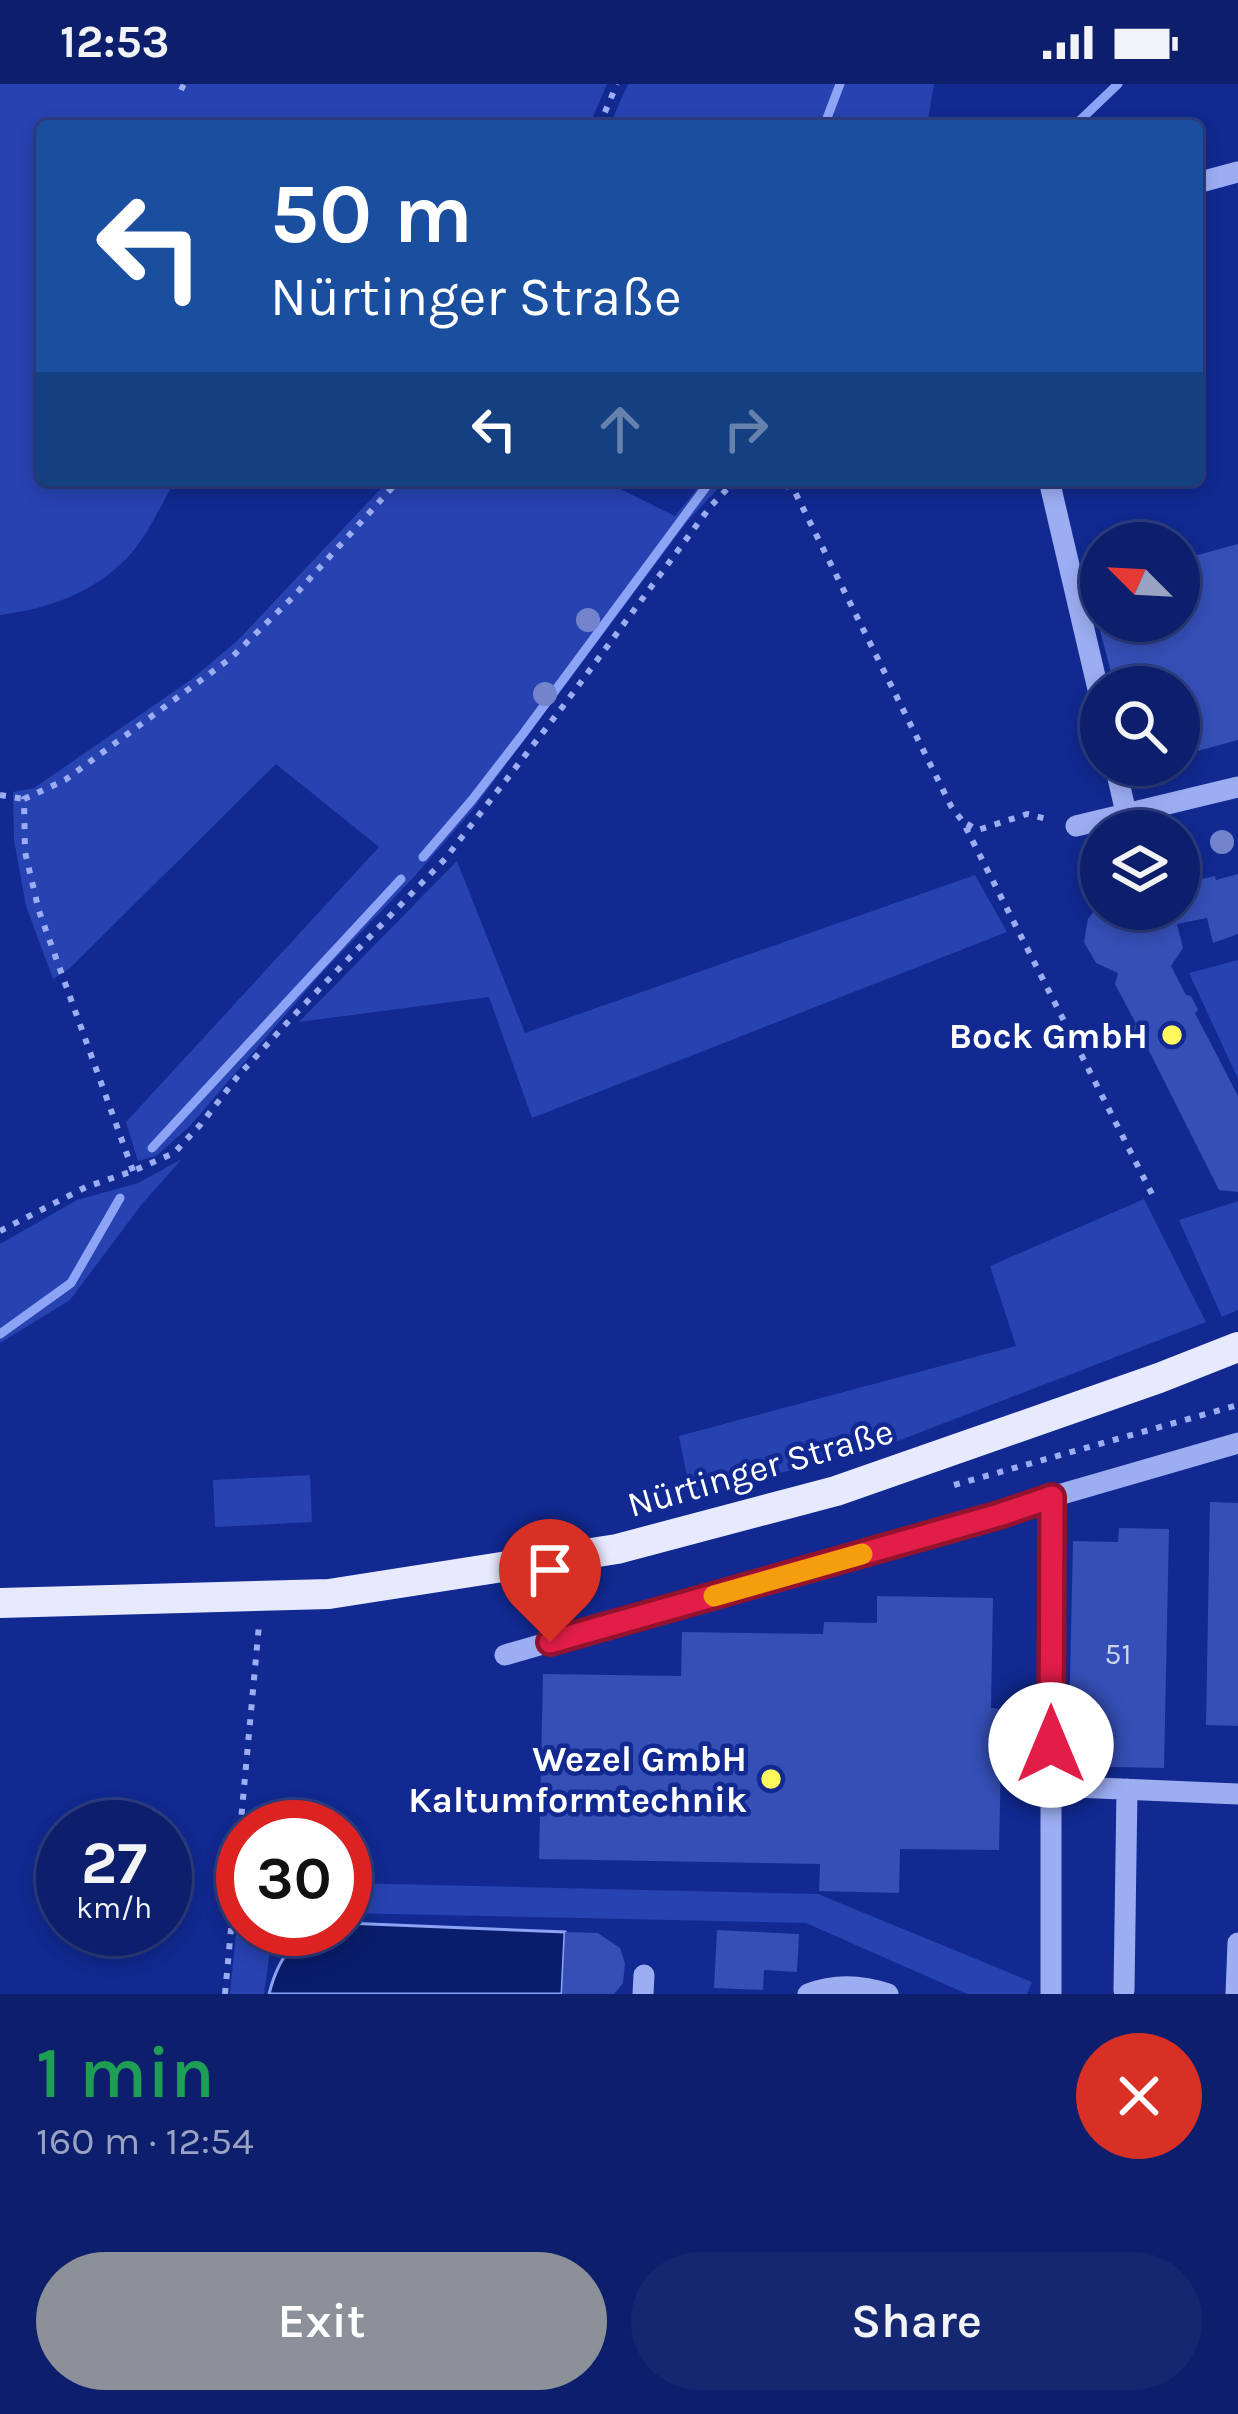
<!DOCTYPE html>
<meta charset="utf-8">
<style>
:root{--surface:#0d1f6c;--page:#162772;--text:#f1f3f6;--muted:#9aa2c2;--line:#2d3d7f;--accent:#8c9099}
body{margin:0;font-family:Karla,sans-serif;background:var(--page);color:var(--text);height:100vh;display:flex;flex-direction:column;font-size:45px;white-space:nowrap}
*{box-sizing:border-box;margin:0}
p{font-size:39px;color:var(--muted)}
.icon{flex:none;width:66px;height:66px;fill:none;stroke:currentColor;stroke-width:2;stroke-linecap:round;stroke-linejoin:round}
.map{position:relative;height:1910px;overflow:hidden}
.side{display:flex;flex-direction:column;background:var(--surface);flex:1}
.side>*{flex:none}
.top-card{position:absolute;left:36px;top:36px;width:1167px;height:366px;border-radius:12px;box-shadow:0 6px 18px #0003,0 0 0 3px var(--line);background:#1a4fa0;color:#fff;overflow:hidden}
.needle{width:78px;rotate:294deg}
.controls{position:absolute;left:1080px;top:438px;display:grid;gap:24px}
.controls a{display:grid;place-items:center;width:120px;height:120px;border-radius:50%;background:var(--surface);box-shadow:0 6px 18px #0003,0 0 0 3px var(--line);font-size:60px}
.speed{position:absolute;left:36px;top:1716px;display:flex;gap:24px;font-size:60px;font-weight:700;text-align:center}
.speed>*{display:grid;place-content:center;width:156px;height:156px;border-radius:50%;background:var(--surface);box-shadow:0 6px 18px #0003,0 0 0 3px var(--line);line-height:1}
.speed small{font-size:30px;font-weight:400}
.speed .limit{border:18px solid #d22;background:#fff;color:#111}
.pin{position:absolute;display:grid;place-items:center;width:102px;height:102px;color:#fff;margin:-123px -51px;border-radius:50% 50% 50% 0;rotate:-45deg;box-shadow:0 0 12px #0007}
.pin .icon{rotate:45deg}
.me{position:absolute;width:132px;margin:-66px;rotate:0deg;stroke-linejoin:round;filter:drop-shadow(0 0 9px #0008)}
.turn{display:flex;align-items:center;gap:42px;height:252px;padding:0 36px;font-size:54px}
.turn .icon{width:156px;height:156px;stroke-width:2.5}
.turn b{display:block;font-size:84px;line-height:102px}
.lanes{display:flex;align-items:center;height:114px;padding:0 36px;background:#0003;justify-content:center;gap:60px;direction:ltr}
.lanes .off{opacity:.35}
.round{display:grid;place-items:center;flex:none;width:126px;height:126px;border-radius:63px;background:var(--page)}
.headline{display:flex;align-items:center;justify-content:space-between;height:204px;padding:0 36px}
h1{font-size:72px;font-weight:600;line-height:90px;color:#1e9e55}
.primary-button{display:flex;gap:24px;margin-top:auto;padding:24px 36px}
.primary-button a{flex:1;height:138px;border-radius:72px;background:var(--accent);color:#fff;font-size:48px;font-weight:600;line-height:138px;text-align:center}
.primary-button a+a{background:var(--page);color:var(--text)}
.status{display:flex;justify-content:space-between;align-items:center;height:84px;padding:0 60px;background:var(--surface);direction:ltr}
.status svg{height:33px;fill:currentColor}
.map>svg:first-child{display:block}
.green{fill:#2742b1}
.water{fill:#0a1c6c;stroke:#8da4f6;stroke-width:3}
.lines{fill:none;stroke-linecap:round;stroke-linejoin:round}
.stream{stroke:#8da4f6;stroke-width:9}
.building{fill:#354fb7}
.path{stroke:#9cadf2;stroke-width:6;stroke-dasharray:6 9;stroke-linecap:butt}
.minor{stroke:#9cadf2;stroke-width:21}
.major{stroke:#e7eaff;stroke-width:30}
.tree{fill:#7384cc}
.route-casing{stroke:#92132f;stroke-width:30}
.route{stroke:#e11d48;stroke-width:21}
.slow{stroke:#f59e0b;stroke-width:21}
.poi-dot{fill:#fff85d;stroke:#112990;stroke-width:4.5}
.labels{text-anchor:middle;stroke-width:9;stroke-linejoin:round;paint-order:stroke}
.number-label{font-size:30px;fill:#ccd3ed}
.poi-label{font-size:36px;font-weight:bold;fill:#fff;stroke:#112990;text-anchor:end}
.street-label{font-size:36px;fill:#fff;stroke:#112990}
</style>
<div class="status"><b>12:53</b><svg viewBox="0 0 49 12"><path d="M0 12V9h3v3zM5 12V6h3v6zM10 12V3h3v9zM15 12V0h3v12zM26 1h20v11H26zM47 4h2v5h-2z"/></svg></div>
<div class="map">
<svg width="1238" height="1910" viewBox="0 0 1238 1910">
<rect width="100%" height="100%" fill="#112990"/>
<path class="green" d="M0,0h607l-18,42h-547v354h133c-13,24 -30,60 -49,79 -35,35 -79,50 -126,56z
M628,0h306l-7,42h-318z
M389,396h213l73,36 29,-36h22l-40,43 -216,290 -56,64 -97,101 -127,148 -34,30 -18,5 -12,-39 253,-275 -103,-83 -207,205 -16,10 -27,-73 -12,-66 -1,-48 21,-4 158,-109 46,-39z
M457,777l68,172 450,-158 32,57 -475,186 -43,-121 -190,25z
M1238,876v119l-49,-106z
M182,1075l-40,45 -72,96 -70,43v-99l77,-44 61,-17z
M1144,1115l62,123 -321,124 -194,50 -12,-60 337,-90 -26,-80z
M1238,1117v109l-16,7 -43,-97z
M310,1391l2,47 -97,5 -2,-47z
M241,1797l2,48h30l-9,65h-34z
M345,1799l473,11 214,88 -5,12h-60l-161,-71 -461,-10z"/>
<path class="water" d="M345,1839l220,9 -3,62h-293c11,-43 30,-65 76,-65z"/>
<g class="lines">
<path class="stream" d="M824,42l16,-42
M1074,42l44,-42
M423,773l49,-57 51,-66 188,-254
M152,1064l249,-269
M0,1250l71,-51 49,-85"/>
</g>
<path class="building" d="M1238,460v196l-59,16v-69h-64l-27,-102 13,-4v40h78v-61z
M1238,790v60l-25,9 -6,-25 -30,6 6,24 -12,18 15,29 5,1 7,14 -3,3 43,83v96l-19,-2 -75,-149 -4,2 -7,-14 3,-5 -21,-40 3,-11 -22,-10 -12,-21 4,-23 13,-17v7h78v-20l18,-5v-4l18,-4 1,4z
M1210,1418l28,1v223l-32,-1z
M1119,1444l50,1 -5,239 -96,-2 5,-225 45,1z
M877,1512l116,2 -2,110 11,1 -3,141 -99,-1 -1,44 -80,-2 1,-27 -281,-5 4,-185 138,2 1,-44 141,2 1,-12 53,1z
M717,1846l82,4 -2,38 -33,-2 -1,20 -49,-2z
M565,1848l33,1 22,15 5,15 -2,20 -9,11h-52z"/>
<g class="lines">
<path class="path" d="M181,6l3,-6
M599,42l18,-42
M772,396l17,7
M789,396l162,326 12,16 191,376
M0,711l24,4
M967,740l11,6 49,-16 24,6
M133,1087l-94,-260 -14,-59 -1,-53 41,-19 166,-122 63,-62 105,-116
M0,1147l86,-44 47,-16 41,-18 27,-29 37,-48 59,-64 148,-153 119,-154 146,-198 18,-19 20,-8
M954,1401l284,-80
M225,1910l34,-369"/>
<path class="minor" d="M1197,99l41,-11
M1049,396l52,222
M1115,681l11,48
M1076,742l162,-39
M505,1571l733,-212
M1051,1702l187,8
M1124,1906l3,-201
M643,1910l1,-19
M808,1910c26,-10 54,-9 80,0
M1051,1910v-497
M1236,1910l2,-51"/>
<path class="major" d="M0,1519l329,-9 288,-45 219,-58 323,-113 79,-31"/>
</g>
<g class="tree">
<circle cx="588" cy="536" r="12"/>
<circle cx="545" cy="610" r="12"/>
<circle cx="1222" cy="758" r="12"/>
</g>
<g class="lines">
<g class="route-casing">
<path id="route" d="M550,1558l449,-127 53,-18 -1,248"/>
</g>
<use href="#route" class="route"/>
<path class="slow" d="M714,1512l148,-42"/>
</g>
<g class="poi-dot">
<circle cx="1172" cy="951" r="12"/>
<circle cx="771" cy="1695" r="12"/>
</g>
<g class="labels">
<g class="number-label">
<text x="1118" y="1580">51</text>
</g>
<g class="poi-label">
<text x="1148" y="964">Bock GmbH</text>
<text x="747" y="1687">Wezel GmbH<tspan x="747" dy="41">Kaltumformtechnik</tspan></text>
</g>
<g class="street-label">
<text transform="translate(760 1383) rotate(-16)" y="13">Nürtinger Straße</text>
</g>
</g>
</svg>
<div class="controls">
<a><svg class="needle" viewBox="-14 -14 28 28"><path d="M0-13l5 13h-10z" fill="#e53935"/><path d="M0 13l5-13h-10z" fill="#9aa2c2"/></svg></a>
<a><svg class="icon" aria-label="search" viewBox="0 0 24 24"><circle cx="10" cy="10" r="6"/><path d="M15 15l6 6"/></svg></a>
<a><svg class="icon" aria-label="layers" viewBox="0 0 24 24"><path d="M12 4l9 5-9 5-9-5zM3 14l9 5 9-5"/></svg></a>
</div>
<div class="speed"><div>27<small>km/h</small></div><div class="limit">30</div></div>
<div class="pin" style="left:550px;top:1558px;background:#d93025"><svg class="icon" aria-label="arrive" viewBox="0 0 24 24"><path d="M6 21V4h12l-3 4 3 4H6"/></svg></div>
<svg class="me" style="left:1051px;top:1661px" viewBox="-20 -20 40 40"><circle r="19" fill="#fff"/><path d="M0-13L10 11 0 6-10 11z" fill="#e11d48"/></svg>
<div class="top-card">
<div class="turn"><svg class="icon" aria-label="left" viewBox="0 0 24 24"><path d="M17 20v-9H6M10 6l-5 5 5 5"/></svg><div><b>50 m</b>Nürtinger Straße</div></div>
<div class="lanes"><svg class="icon" aria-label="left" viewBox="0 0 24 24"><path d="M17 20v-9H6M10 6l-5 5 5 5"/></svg><svg class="icon off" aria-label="ahead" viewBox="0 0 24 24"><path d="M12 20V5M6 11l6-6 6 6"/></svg><svg class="icon off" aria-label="right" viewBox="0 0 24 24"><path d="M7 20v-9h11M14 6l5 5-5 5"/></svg></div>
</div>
</div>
<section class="side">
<div class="headline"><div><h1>1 min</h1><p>160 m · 12:54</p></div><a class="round" style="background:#d93025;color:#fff"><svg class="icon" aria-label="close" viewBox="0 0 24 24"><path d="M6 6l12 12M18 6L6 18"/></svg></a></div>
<div class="primary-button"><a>Exit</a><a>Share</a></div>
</section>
